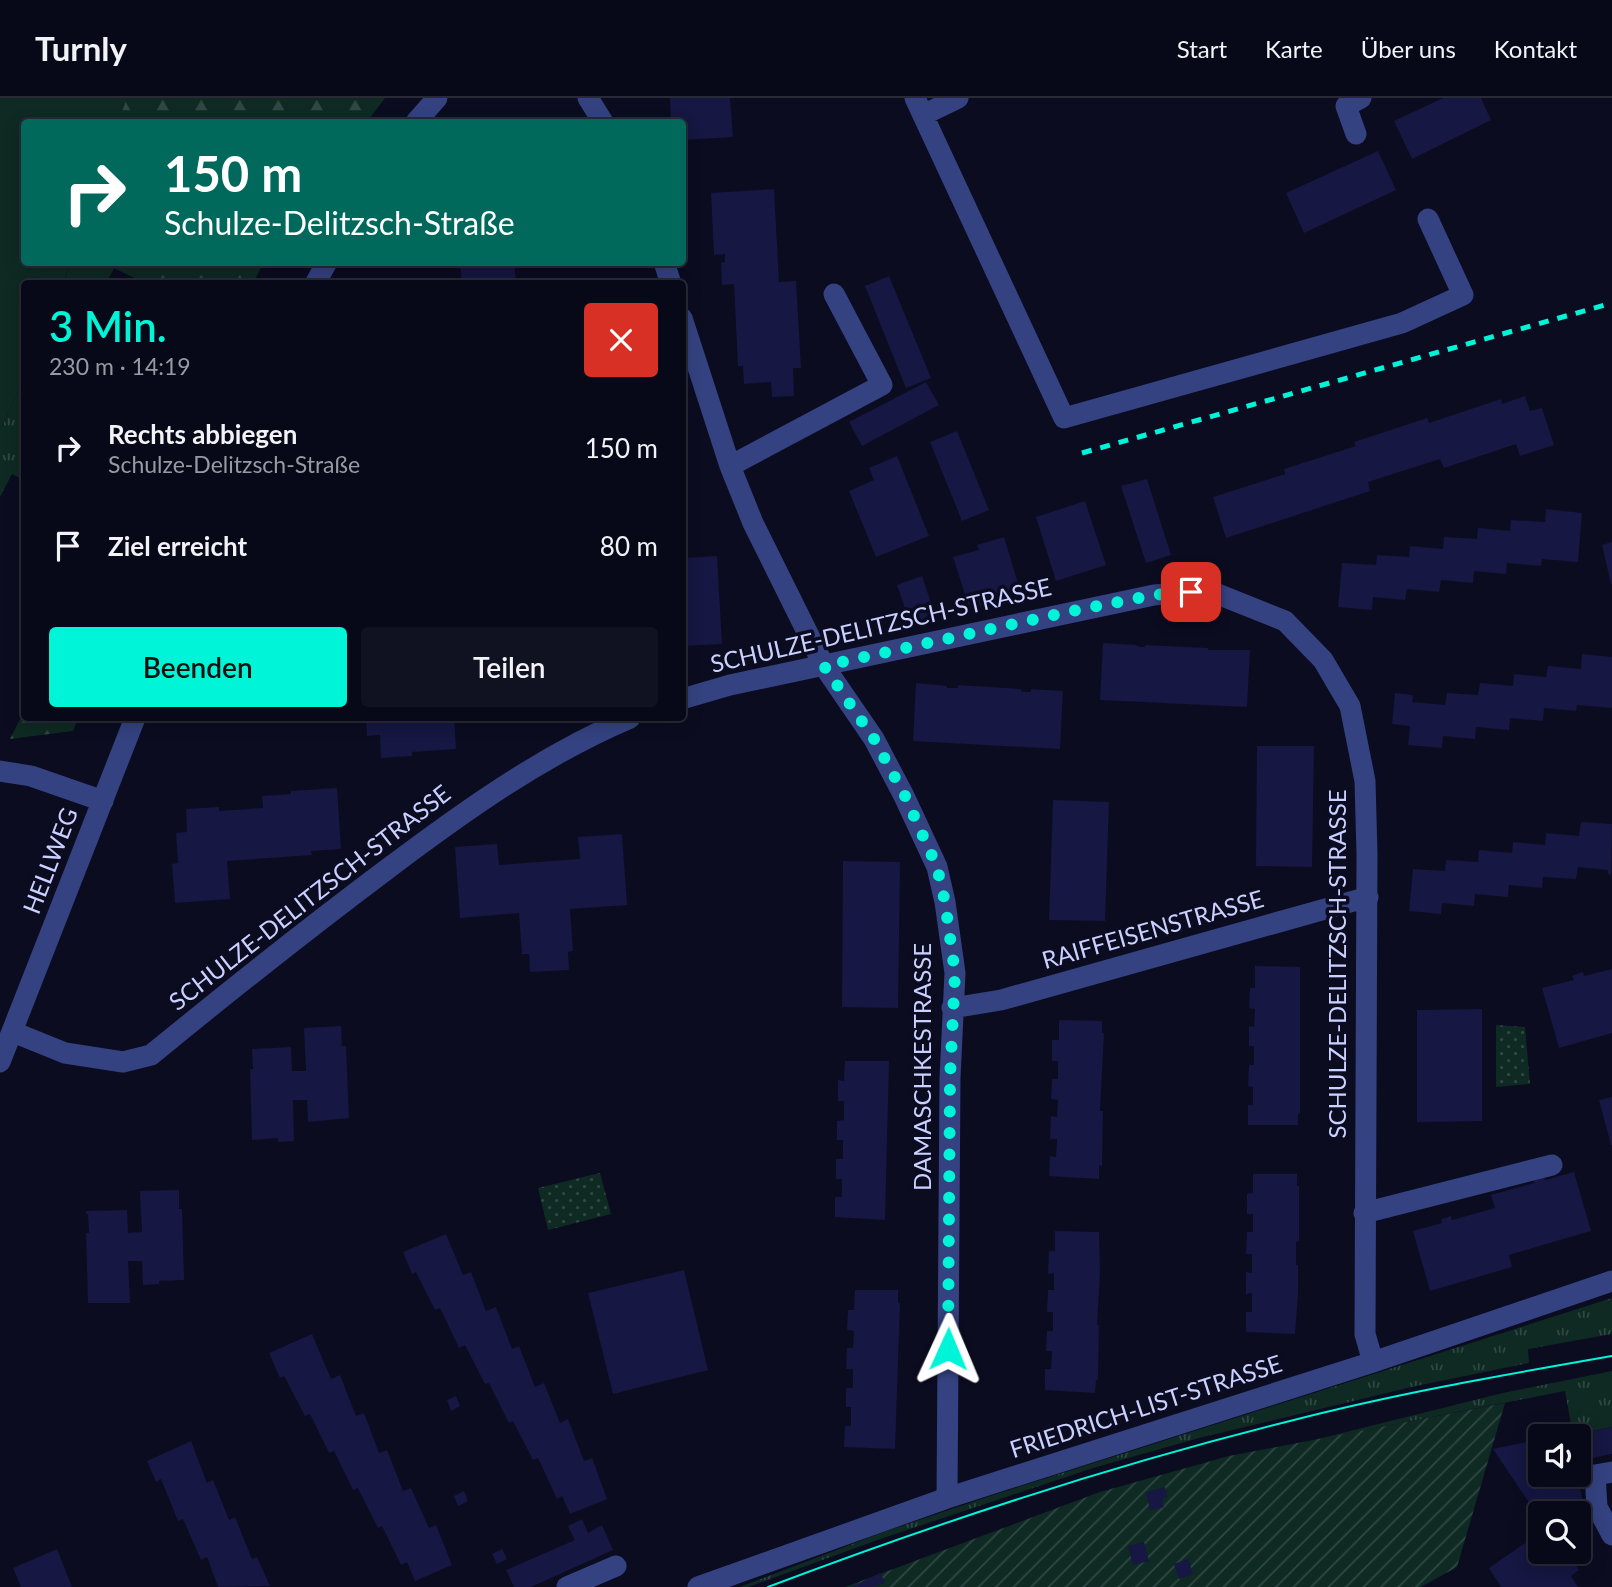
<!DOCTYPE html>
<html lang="de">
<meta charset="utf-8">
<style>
:root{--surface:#080918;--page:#111221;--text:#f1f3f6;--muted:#989aa2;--line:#292a37;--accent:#00f5d8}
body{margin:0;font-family:Lato,sans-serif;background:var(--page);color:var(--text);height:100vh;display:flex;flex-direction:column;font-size:26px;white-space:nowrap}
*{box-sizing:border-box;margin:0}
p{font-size:23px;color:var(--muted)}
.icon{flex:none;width:38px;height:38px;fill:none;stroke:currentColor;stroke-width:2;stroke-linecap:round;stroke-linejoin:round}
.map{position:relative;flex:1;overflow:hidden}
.panel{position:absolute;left:21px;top:182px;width:665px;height:441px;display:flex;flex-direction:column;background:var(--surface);border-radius:7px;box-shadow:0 4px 18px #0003,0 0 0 2px var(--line)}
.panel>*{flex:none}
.top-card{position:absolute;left:21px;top:21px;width:665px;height:147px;border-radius:7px;box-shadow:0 4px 18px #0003,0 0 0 2px var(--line);background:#00695c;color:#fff;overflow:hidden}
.controls{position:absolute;left:1528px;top:1326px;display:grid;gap:14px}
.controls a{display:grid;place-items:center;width:63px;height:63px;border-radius:7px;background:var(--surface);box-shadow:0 4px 18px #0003,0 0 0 2px var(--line);font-size:35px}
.pin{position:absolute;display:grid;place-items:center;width:60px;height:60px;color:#fff;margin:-30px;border-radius:14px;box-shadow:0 4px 10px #0006}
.me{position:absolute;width:77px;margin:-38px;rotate:1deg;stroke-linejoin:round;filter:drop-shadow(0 0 5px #0008)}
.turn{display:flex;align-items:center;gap:24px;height:147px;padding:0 28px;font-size:32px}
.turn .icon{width:91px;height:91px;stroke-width:2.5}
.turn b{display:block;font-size:49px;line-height:60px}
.round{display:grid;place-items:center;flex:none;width:74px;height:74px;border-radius:7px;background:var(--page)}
.summary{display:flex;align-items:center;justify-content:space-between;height:119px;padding:0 28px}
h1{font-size:42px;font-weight:600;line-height:52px;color:var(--accent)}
.cta{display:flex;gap:14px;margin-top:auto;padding:14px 28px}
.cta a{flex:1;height:80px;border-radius:7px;background:var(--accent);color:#111;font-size:28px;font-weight:600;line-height:80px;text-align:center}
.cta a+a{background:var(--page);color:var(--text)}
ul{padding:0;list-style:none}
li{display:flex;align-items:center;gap:21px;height:98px;padding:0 28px}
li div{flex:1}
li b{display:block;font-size:26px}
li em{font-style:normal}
header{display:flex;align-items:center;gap:42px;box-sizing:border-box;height:98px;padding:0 35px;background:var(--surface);border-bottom:2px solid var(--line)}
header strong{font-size:33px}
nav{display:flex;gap:38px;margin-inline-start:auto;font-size:24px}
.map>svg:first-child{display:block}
.grass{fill:url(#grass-tufts)}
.forest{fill:url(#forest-firs)}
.park{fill:url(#park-dots)}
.garden{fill:url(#garden-furrows)}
.pitch{fill:#0e2a23}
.building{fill:#161742}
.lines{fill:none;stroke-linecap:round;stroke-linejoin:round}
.minor{stroke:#344281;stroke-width:21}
.tram{stroke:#00f5d8;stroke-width:2}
.rail{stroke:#00f5d8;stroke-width:5;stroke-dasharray:10 9;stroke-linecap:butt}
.route{stroke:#00f5d8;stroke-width:12;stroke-dasharray:0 21.6}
.labels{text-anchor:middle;stroke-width:7;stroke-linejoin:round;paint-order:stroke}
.street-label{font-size:24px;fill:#cad0ff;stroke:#0b0c20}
</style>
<header>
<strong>Turnly</strong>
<nav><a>Start</a><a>Karte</a><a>Über uns</a><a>Kontakt</a></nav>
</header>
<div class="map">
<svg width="1612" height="1489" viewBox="0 0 1612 1489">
<defs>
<pattern id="grass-tufts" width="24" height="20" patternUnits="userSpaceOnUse" patternTransform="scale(1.75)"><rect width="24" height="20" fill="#0e2a23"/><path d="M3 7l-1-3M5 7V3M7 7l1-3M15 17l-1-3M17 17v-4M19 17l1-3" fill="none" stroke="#304844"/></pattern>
<pattern id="forest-firs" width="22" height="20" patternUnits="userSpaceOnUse" patternTransform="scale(1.75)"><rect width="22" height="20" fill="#0e2a23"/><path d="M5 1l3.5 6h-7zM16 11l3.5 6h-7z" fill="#304844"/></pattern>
<pattern id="park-dots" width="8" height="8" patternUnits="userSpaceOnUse" patternTransform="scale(1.75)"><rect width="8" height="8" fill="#0e2a23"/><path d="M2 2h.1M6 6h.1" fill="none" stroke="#304844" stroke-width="1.8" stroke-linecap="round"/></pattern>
<pattern id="garden-furrows" width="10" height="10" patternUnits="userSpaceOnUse" patternTransform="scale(1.75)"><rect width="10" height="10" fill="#0e2a23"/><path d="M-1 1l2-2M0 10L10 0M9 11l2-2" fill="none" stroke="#304844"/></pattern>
</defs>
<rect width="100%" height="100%" fill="#0b0c20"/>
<path class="grass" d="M70,165h33l12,4 -9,16 -43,1z
M24,281v56l-2,5 2,1v39l-12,-6 -12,23v-66z
M1612,1200v36l-84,15 1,14 -113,23 -217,52 -106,30 -210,70 -135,49h-8l141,-54 103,-35z
M1612,1273v56l-39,8 -8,-44 -251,49 189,-47z"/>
<path class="forest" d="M58,0h327l-18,24h-335z
M103,165h160l-10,21 -108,-1z
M24,613v7h54l-5,13 -63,8z"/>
<path class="park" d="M1496,927l29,2 5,57 -34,3z
M600,1075l11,41 -63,16 -10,-42z"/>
<path class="garden" d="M1505,1305l-48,164 -36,20h-576l255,-95 129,-36z"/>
<path class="pitch" d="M0,0h127l-9,24h-94v140l46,1 -7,20 -39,1v95l-24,52z"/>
<path class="building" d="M670,0h60l3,39 -51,3v-18h-11z
M1443,0h38l10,22 -79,39 -18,-38z
M1378,53l18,39 -92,43 -18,-40z
M774,91l5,93 17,-1 5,87h-8l1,28 -22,1 -1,-15 -27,2 -1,-18h-5l-4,-82 -12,1 -1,-22 4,-1v-8l-11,1 -3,-62z
M460,164h54l2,22h-54z
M889,178l42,102 -25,10 -41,-102z
M926,284l13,23 -77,41 -13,-24z
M1525,298l5,15 12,-3 12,37 -34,11 -4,-12 -72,24 -4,-9 -72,23 2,9 -144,47 -13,-41 72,-23 -1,-5 72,-23 -2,-4 73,-24 2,5 72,-24 1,5z
M957,333l32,79 -27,11 -32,-79z
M897,358l32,80 -53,21 -27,-66 25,-11 -5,-12z
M1147,381l24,76 -25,8 -25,-77z
M1085,403l21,64 -50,16 -20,-64z
M1546,411l36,4 -4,49 -36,-3 -1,7 -34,-3 -1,11 -32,-3 -1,12 -32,-3 -2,12 -32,-3 -2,11 -32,-3 -1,13 -34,-3 4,-44 34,2 1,-10 32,2 1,-11 33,3 1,-12 33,2 1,-11 32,3 1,-11 34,2z
M1004,439l16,53 -25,8v3l-25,9 -17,-53 26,-7 -2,-5z
M1612,444v42h-1l-9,-39z
M717,458l5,88 -40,2v-88z
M922,478l13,39 -25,8 -13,-38z
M1103,545l32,2 5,2h5v-2l63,3v2h42l-3,57 -147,-7z
M1582,556l30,3v51l-35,-3 -1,6 -32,-3 -1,13 -33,-3 -1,12 -33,-3 -1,12 -32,-3 -1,12 -34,-3 2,-19 -18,-2 3,-31 18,2 -1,7 33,3 2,-12 31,2 2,-12 33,3 1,-12 32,3 2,-11 33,3z
M916,585l31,3v2h11v-3l63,4v2l4,1h6v-3l32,2 -3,58 -147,-8z
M366,620h88l2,31 -44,3v4l-31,2 -1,-23 -13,1z
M1257,648h57l-2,121 -56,-1z
M337,690l4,61 -30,2 1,4 -85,6 3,38 -55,4 -3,-39 6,-1 -2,-30 11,-1 -1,-23 33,-2v4l44,-3 -1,-12 29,-2v-3z
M1053,702l56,2 -4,119 -56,-1z
M1581,724l31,2 -1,51 -3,-1v-4l-30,-3 -2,12 -33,-2 -1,11 -33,-3 -1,12 -33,-3 -1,12 -32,-3 -1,11 -32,-3 4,-42 32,2 1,-11 32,2 1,-12 33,3 1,-11 32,3 1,-12 33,3z
M622,736l5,71 -57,4 3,42 -5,1 1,18 -39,2 -1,-18h-7l-3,-41 -59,5 -5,-71 42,-3 2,21 81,-6 -2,-22z
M843,763l57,1 -2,146 -56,-1z
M1255,868l45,1v146l-2,1v11h-50v-20h5v-18l-5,-1 1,-21h5v-19h-5v-20l5,1 1,-18 -6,-1 1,-20h5z
M1612,871v64l-53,15 -17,-60 32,-8 -2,-4 11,-4 1,4z
M1482,911v112l-65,1v-112z
M1059,922l43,1v12h2l-4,78h3l-1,55 -3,-1v14l-50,-3 1,-20 6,1 1,-18h-7l1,-23 6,1 1,-17 -7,-1 1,-20h6v-18h-6v-21h7z
M341,928l1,20h4l3,72 -41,4 -1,-22h-14l1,41 -16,1v-4l-26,2 -2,-71h3l-1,-20 39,-2 1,24h14l-2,-43z
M845,963h44l-4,159 -50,-3v-20h7v-18h-6v-20h7v-19h-6v-19l7,-1v-19h-6v-21l6,1z
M1612,999v48h-1l-12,-45z
M1574,1074l17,59 -82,24 3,12 -82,24 -17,-60 29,-8 -1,-4 10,-3 1,4 43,-12 -4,-13 43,-12 -1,-4 11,-3 1,4z
M1253,1076h44v12h2v55l-3,1v23h2v28l-3,41 -49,-2v-20h6v-19l-6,1v-22l6,1v-19h-6l1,-22h6v-18h-6v-20l6,-1z
M179,1092v19h3l2,71 -25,1v3l-16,1 -1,-24h-14l2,42h-42l-2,-70h3l-1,-19h-2v-3l41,-1 1,23 14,-1 -2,-41z
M1055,1133l44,1 1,41 -3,52h2l-1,55h-2l-1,13 -50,-3v-21h6l1,-18h-6l1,-20h6v-19h-6l1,-22h6v-17l-6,1 1,-23h6z
M446,1136l17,41 8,-3 15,39 10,-4 16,42 7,-3 16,41 9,-4 16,40 8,-4 16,42 8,-3 15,41 -37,15 -8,-18 -5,3 -19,-41 -5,2 -20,-39 -4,2 -20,-40 -4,1 -20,-39 -6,3 -19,-40 -5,2 -19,-38 -4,2 -9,-22z
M684,1172l24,100 -95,24 -25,-101z
M855,1192h43v13h2l-5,146 -51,-2 1,-21h6v-19h-5v-19h7v-19h-7l1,-21h6l1,-17 -7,-1 1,-20h6z
M312,1236l19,45 9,-4 16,41 8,-3 15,40 8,-3 16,41 8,-3 18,40 7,-3 16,40 -37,16 -8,-19 -6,3 -19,-39 -4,2 -20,-40 -5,2 -19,-39 -5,2 -19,-39 -5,2 -21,-40 -4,2 -11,-25z
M456,1298l4,10 -9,5 -4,-11z
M1612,1329v27l-34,7v-24l-7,-1z
M191,1343l16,42 6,-3 16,40 6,-3 17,42 5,-2 13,29 -52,1 -11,-30 -6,3 -18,-41 -5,2 -17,-42 -5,3 -9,-21z
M1526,1344l14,20v13h38l5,29 -12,8 -6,-8 -14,10h-11v5l-47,-70z
M1165,1389l2,10 -5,2 2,8 -14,3 -4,-18z
M464,1393l4,10 -10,5 -4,-10z
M582,1421l6,14 14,-8 11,25 -82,37h-17l-8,-17 69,-30 -7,-14z
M1540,1435v19h27l12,18 -8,6 7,11h-77l-12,-19z
M1144,1444l5,19 -16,4 -5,-19z
M57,1451l15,38h-51l-8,-19z
M502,1451l5,10 -10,5 -5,-10z
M1188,1461l5,15 -14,5 -5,-15z
M880,1475l5,9 -10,5h-23z"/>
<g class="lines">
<path class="minor" d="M588,0l15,24
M915,0l149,320 338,-95 61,-28 -35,-76
M923,17l35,-17
M416,24l21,-24
M1356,36l-10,-28 15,-8
M664,164l7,22
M315,186l12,-22
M682,220l48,148 23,57 71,143 50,73 30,57 33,71 8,35 10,71 -5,105 -3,420
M730,368l152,-81 -48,-91
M682,601l48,-14 424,-90 37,-3 24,1 70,28 38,39 27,46 15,75 2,73 -2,480 8,28
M0,673l31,5 72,25
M952,910l49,-8 367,-103
M13,934l52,21 58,9 28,-7c77,-63 155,-125 235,-185 77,-58 155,-114 244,-152
M0,964l135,-344
M1364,1115l188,-48
M1612,1374l-17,3 2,32 15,28
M567,1489l49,-21
M698,1489l249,-89 426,-136 239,-81"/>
<path class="tram" d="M768,1489c169,-64 342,-121 518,-165 107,-28 217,-47 326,-66"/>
<path class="rail" d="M1082,355l530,-150"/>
</g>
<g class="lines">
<path class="route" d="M948,1251l2,-271 5,-105 -10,-71 -8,-35 -32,-71 -31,-57 -50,-73 248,-55 82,-16 37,-3"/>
</g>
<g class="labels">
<g class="street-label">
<text transform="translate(881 528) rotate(-13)" y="8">SCHULZE-DELITZSCH-STRASSE</text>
<text transform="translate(51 763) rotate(-69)" y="8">HELLWEG</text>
<text transform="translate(310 800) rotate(-38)" y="8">SCHULZE-DELITZSCH-STRASSE</text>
<text transform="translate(1153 832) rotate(-16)" y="8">RAIFFEISENSTRASSE</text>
<text transform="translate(1338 866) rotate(-90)" y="8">SCHULZE-DELITZSCH-STRASSE</text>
<text transform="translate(923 969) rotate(-90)" y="8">DAMASCHKESTRASSE</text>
<text transform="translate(1146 1309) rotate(-18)" y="8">FRIEDRICH-LIST-STRASSE</text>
</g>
</g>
</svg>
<div class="controls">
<a><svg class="icon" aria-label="sound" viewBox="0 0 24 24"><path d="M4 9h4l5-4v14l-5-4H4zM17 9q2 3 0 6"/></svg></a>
<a><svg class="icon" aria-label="search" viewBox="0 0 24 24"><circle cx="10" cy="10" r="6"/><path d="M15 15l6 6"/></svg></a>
</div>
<div class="pin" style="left:1191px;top:494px;background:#d93025"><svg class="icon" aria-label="arrive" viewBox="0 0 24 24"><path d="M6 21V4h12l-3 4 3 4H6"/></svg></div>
<svg class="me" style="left:948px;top:1251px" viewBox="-20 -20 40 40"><path d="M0-17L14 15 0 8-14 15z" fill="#00f5d8" stroke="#fff" stroke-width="4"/></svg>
<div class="top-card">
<div class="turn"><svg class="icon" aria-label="right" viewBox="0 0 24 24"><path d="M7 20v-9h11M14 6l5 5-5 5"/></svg><div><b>150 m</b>Schulze-Delitzsch-Straße</div></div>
</div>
<section class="panel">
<div class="summary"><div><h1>3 Min.</h1><p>230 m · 14:19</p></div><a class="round" style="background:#d93025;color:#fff"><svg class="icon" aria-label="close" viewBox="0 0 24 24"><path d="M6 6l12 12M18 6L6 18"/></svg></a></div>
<ul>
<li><svg class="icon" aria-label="right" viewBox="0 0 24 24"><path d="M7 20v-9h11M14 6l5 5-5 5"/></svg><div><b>Rechts abbiegen</b><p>Schulze-Delitzsch-Straße</p></div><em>150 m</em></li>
<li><svg class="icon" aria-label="arrive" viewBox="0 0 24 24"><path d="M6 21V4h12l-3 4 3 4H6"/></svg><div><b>Ziel erreicht</b></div><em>80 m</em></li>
</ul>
<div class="cta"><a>Beenden</a><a>Teilen</a></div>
</section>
</div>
